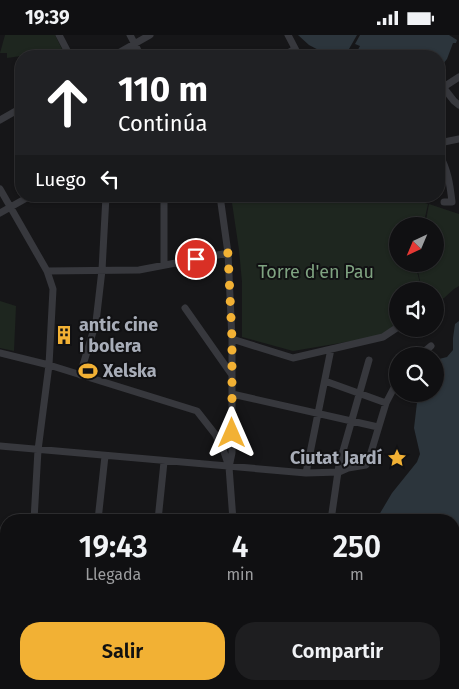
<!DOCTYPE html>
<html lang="es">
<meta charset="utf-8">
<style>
:root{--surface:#101012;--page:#1e1e20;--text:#f1f3f6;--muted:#9c9d9f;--line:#303032;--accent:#f2b134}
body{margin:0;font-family:"Fira Sans",sans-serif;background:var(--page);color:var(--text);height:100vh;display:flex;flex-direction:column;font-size:19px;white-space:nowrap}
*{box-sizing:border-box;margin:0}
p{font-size:16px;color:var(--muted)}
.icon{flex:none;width:28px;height:28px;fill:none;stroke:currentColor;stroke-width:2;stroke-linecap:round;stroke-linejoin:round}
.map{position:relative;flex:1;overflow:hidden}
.side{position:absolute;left:0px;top:479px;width:460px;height:176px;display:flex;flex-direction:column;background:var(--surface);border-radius:20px 20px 0 0;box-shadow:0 1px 4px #0004,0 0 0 1px var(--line)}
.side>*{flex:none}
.top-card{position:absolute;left:15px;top:15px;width:430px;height:152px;border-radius:20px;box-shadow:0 1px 4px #0004,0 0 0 1px var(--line);background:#202124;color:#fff;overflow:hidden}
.needle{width:32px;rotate:224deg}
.tools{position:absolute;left:389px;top:182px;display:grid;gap:10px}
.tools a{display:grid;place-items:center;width:55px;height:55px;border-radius:50%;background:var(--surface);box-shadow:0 1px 4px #0004,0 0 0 1px var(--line);font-size:25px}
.pin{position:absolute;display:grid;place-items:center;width:42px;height:42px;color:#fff;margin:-21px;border:2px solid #fff;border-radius:50%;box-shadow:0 1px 5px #0007}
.me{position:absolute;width:55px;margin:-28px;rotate:0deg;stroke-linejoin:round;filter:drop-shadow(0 0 4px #0008)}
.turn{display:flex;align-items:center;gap:18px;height:105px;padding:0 20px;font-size:22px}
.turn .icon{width:65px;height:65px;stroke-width:2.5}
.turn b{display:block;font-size:35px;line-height:42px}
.then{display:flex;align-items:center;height:48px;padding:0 20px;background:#0003;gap:10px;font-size:19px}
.eta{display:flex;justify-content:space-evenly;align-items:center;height:85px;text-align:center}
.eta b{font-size:30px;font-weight:600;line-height:35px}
.cta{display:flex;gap:10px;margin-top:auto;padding:10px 20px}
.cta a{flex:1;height:58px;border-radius:20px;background:var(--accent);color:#111;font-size:20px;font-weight:600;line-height:58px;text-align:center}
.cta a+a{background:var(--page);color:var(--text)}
.status{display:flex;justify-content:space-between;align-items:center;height:35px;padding:0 25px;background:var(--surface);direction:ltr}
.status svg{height:14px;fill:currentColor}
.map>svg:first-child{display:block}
.green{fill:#1e261f}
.water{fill:#2c353c}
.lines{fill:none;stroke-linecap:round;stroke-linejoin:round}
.minor{stroke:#37383d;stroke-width:7}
.route{stroke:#f2b134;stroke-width:9;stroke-dasharray:0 16.2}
.labels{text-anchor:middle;stroke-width:4;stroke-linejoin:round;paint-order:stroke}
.park-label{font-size:18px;fill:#7fa381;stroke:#111113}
.poi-label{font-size:18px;font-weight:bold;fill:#a8adb8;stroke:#111113;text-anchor:start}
</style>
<div class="status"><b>19:39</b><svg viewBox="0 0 49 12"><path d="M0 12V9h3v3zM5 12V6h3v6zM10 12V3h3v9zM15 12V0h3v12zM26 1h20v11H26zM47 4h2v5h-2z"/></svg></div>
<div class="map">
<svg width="459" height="654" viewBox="0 0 459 654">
<rect width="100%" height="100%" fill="#161618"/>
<path class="green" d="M5,0h50l8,16 -10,5h-24l-1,-1 -21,3v-5h-7z
M231,161h172l25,8 -5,22h-25v38h17l7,27h-24l-1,33 -15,12 -89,15 -51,-14v-55l-3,-32z
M429,169l30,10v72l-5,3 -19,17v-15h-13l-4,-20 1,-7h16v-38h-10z
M0,266l16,5 -2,45 -14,-3z
M0,569l6,2v22l-6,-1z
M310,649h26l1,5h-27z"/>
<path class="water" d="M298,0h59l-12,21h-15l-21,-11z
M360,0h89l8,5 -1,3h-3l-6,16 -8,10v-13h-35l-2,-1 -2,1h-42l-3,-1 5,-9 -5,-2z
M459,286v368h-89v-5h84v-164h-78l16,-27 25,-31 3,-8 -6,-26 4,-34h17v-34l12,-3 6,-7v-12l2,-14z"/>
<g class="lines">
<path class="minor" d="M59,0l11,21
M130,0l11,21
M288,0l11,21
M113,21l37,-21
M282,21l13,-7
M443,52l11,14 5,4
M439,55l20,-13
M0,85l21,-12
M439,110l5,-3 15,-3
M439,119c9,16 11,30 13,48h-8
M0,154l47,82 6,18 -4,76 -11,85 -4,70
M220,161l8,57 4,86 61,19 90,-21 15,-10
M0,178l30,-17
M164,229v-68
M47,236l92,-1 89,-17
M185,273l47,67
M232,304v114l-3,14 4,53
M0,318l49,12 148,46 18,23 8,15 6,18
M419,321l12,-10
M80,340l16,-53 6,-52 4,-74
M325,346l61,22
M232,359l146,33
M0,411l306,27 33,-1 9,-4 18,-3 3,-6 17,-56 12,-23
M306,438l25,-124
M98,485l7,-64
M158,485l6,-58
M331,485l8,-55 30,-105
M0,507l6,1
M0,594l6,1
M172,649l1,5
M248,649l1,5
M305,649l1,5
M9,654v-5
M77,654l1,-5
M191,654l29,-5"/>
</g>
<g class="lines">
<path class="route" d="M196,224l32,-6 4,86v94"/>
</g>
<defs>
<g id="building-bare" transform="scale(1.5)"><path d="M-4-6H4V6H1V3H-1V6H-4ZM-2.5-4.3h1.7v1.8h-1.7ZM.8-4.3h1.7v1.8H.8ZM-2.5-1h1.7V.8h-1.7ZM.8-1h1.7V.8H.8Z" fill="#f2b134" stroke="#111113" stroke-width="2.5" paint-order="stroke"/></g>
<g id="stadium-bare" transform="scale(1.5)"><path d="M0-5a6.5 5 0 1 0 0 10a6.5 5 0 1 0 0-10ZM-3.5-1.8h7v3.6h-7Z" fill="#f2b134" stroke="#111113" stroke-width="2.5" paint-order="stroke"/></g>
<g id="sight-bare" transform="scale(1.5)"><path d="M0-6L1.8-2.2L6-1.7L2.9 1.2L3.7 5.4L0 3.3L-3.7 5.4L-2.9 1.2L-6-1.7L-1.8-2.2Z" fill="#f2b134" stroke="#111113" stroke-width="2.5" paint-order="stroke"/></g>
</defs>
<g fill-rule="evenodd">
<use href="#building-bare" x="64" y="300"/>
<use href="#stadium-bare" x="88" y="336"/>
<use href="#sight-bare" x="397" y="423"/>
</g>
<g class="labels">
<g class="park-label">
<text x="316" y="243">Torre d'en Pau</text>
</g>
<g class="poi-label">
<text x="79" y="296">antic cine<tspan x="79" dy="21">i bolera</tspan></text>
<text x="103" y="342">Xelska</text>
<text x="382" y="429" text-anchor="end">Ciutat Jardí</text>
</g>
</g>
</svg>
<div class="tools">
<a><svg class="needle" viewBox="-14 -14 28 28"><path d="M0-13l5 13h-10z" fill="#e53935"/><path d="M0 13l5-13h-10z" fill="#9c9d9f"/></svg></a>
<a><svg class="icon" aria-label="sound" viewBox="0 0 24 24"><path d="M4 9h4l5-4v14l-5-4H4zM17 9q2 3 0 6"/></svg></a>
<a><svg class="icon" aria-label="search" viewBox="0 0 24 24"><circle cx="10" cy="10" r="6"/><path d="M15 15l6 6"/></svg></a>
</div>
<div class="pin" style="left:196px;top:224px;background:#d93025"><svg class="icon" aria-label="arrive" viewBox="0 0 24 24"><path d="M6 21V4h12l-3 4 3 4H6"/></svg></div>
<svg class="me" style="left:232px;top:398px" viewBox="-20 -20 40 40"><path d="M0-17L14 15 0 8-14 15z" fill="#f2b134" stroke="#fff" stroke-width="4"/></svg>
<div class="top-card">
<div class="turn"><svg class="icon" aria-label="ahead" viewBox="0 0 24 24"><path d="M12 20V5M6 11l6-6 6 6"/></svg><div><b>110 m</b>Continúa</div></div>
<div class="then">Luego<svg class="icon" aria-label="left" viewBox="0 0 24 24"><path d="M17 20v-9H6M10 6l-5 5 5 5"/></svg></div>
</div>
<section class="side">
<div class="eta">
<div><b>19:43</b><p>Llegada</p></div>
<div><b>4</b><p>min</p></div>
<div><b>250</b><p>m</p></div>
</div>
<div class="cta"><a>Salir</a><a>Compartir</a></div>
</section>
</div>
